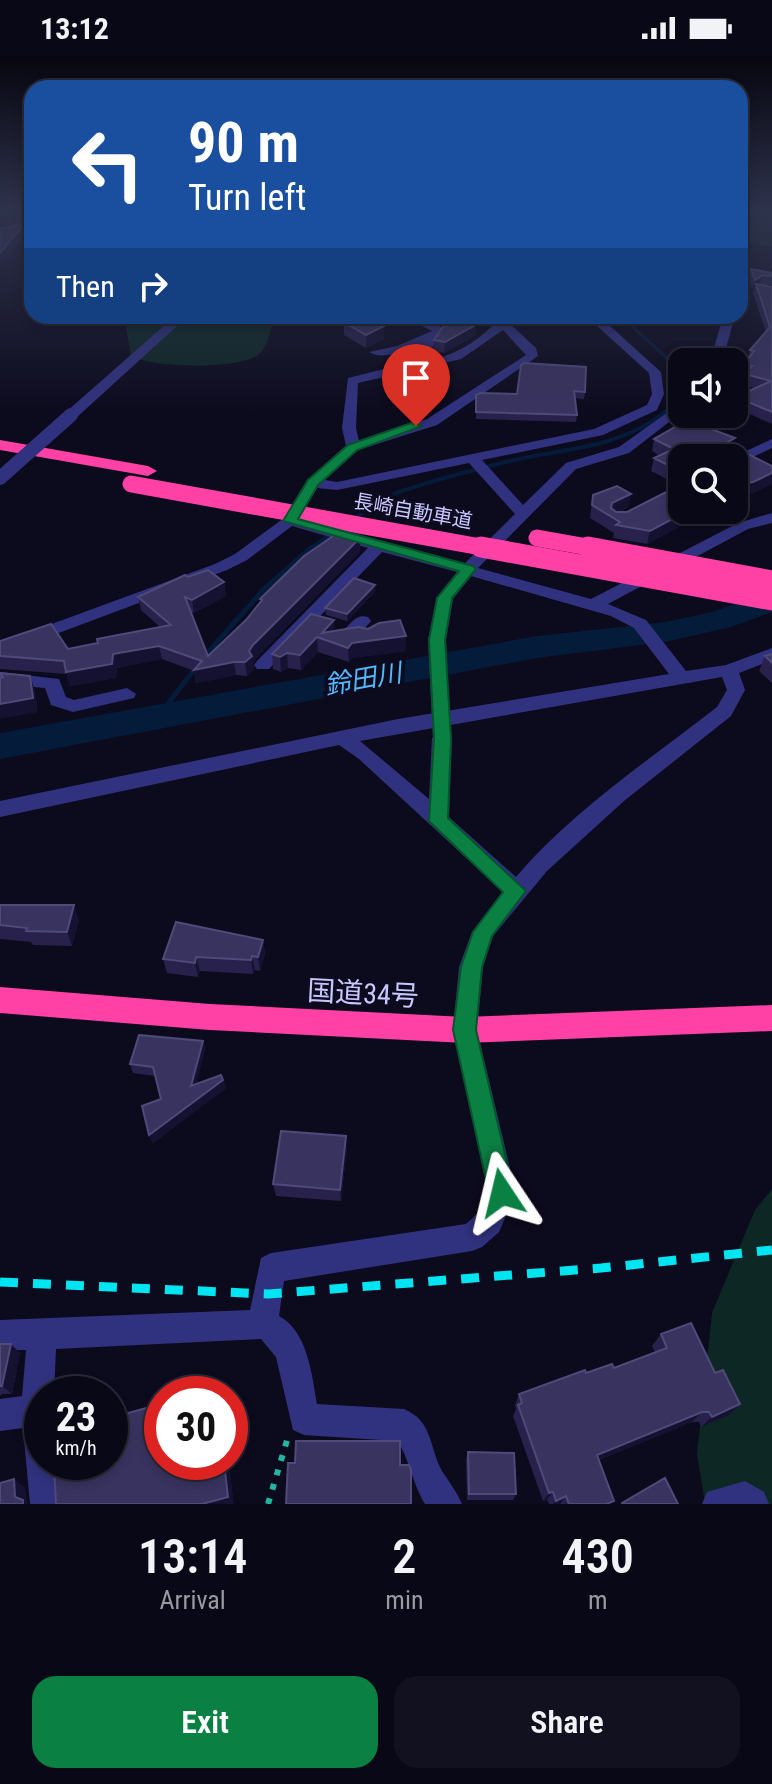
<!DOCTYPE html>
<meta charset="utf-8">
<style>
:root{--surface:#090816;--page:#12111f;--text:#f1f3f6;--muted:#999aa1;--line:#292935;--accent:#0b8043}
body{margin:0;font-family:"Roboto Condensed","Noto Sans JP",sans-serif;background:var(--page);color:var(--text);height:100vh;display:flex;flex-direction:column;font-size:30px;white-space:nowrap}
*{box-sizing:border-box;margin:0}
p{font-size:26px;color:var(--muted)}
.icon{flex:none;width:44px;height:44px;fill:none;stroke:currentColor;stroke-width:2;stroke-linecap:round;stroke-linejoin:round}
.map{position:relative;height:1448px;overflow:hidden}
.sheet{display:flex;flex-direction:column;background:var(--surface);flex:1}
.sheet>*{flex:none}
.banner{position:absolute;left:24px;top:24px;width:724px;height:244px;border-radius:24px;box-shadow:0 4px 12px #0003,0 0 0 2px var(--line);background:#1a4fa0;color:#fff;overflow:hidden}
.tools{position:absolute;left:668px;top:292px;display:grid;gap:16px}
.tools a{display:grid;place-items:center;width:80px;height:80px;border-radius:16px;background:var(--surface);box-shadow:0 4px 12px #0003,0 0 0 2px var(--line);font-size:40px}
.speed{position:absolute;left:24px;top:1320px;display:flex;gap:16px;font-size:40px;font-weight:700;text-align:center}
.speed>*{display:grid;place-content:center;width:104px;height:104px;border-radius:50%;background:var(--surface);box-shadow:0 4px 12px #0003,0 0 0 2px var(--line);line-height:1}
.speed small{font-size:20px;font-weight:400}
.speed .limit{border:12px solid #d22;background:#fff;color:#111}
.pin{position:absolute;display:grid;place-items:center;width:68px;height:68px;color:#fff;margin:-82px -34px;border-radius:50% 50% 50% 0;rotate:-45deg;box-shadow:0 0 8px #0007}
.pin .icon{rotate:45deg}
.me{position:absolute;width:88px;margin:-44px;rotate:350deg;stroke-linejoin:round;filter:drop-shadow(0 0 6px #0008)}
.turn{display:flex;align-items:center;gap:28px;height:168px;padding:0 32px;font-size:36px}
.turn .icon{width:104px;height:104px;stroke-width:2.5}
.turn b{display:block;font-size:56px;line-height:68px}
.then{display:flex;align-items:center;height:76px;padding:0 32px;background:#0003;gap:16px;font-size:30px}
.eta{display:flex;justify-content:space-evenly;align-items:center;height:136px;text-align:center}
.eta b{font-size:48px;font-weight:600;line-height:56px}
.button{display:flex;gap:16px;margin-top:auto;padding:16px 32px}
.button a{flex:1;height:92px;border-radius:24px;background:var(--accent);color:#fff;font-size:32px;font-weight:600;line-height:92px;text-align:center}
.button a+a{background:var(--page);color:var(--text)}
.status{display:flex;justify-content:space-between;align-items:center;height:56px;padding:0 40px;background:var(--surface);direction:ltr}
.status svg{height:22px;fill:currentColor}
.map>svg:first-child{display:block}
.green{fill:#0d2725}
.lines{fill:none;stroke-linecap:round;stroke-linejoin:round}
.stream-far2{stroke:#051b3a;stroke-width:3}
.stream-far1{stroke:#051b3a;stroke-width:4}
.stream{stroke:#051b3a;stroke-width:5}
.river{fill:#051b3a;fill-rule:evenodd}
.path{stroke:#24b4a4;stroke-width:6;stroke-dasharray:6 9;stroke-linecap:butt}
.minor{fill:#31327f;fill-rule:evenodd}
.highway{fill:#ff41a6;fill-rule:evenodd}
.rail{stroke:#00e5f1;stroke-width:9;stroke-dasharray:18 15;stroke-linecap:butt}
.minor-bridge-far1{stroke:#31327f;stroke-width:14}
.minor-bridge{stroke:#31327f;stroke-width:18}
.highway-bridge-far1{stroke:#ff41a6;stroke-width:17}
.highway-bridge{stroke:#ff41a6;stroke-width:21}
.wall{fill:#27214c}
.shaded-wall{fill:#151131}
.building{fill:#393360;stroke:#4f4a79;stroke-width:2}
.route{fill:#0b8043;stroke:#07532c;stroke-width:2}
.labels{text-anchor:middle;stroke-width:8;stroke-linejoin:round;paint-order:stroke}
.far-street-label{font-size:20px;fill:#c9c6ff;stroke:#0c0a1d}
.water-label{font-size:26px;font-style:italic;fill:#54b8ff;stroke:#0c0a1d}
.near-street-label{font-size:28px;fill:#c9c6ff;stroke:#0c0a1d}
</style>
<div class="status"><b>13:12</b><svg viewBox="0 0 49 12"><path d="M0 12V9h3v3zM5 12V6h3v6zM10 12V3h3v9zM15 12V0h3v12zM26 1h20v11H26zM47 4h2v5h-2z"/></svg></div>
<div class="map">
<svg width="772" height="1448" viewBox="0 0 772 1448">
<rect width="100%" height="100%" fill="#0c0a1d"/>
<path class="green" d="M740,156h32v35l-32,-6z
M124,260h150c-3,12 -5,27 -13,36 -16,19 -110,16 -130,4z
M772,1133v315h-67l-8,-50 15,-141 43,-103z"/>
<g class="lines">
<path class="stream-far2" d="M621,260l48,44"/>
<path class="stream-far1" d="M352,464c13,-8 27,-20 42,-26 35,-13 75,-23 112,-32 33,-9 69,-11 102,-21 34,-10 101,-43 59,-83
M310,493l23,-16"/>
<path class="stream" d="M204,601l59,-67 49,-43
M160,658l37,-48"/>
<path class="river" d="M772,535v21l-41,15 -66,15 -128,16 -537,101v-26l537,-97 128,-14 47,-10z"/>
<path class="path" d="M268,1448l20,-67"/>
<path class="minor" d="M32,167v6l-32,8v-6z
M175,260h13l-112,102h-10v-6z
M402,260c16,0 33,1 42,15l-22,31c32,-5 61,-23 79,-46h12l-5,6 28,26 2,8 -101,69 -79,25 -33,30 12,2 257,-53 53,-24 5,-11 -3,-21 -63,-57h13l62,56 3,22 -7,16 -54,25 -121,25 41,45 43,-42 53,-16 63,-45v10l-53,41 -53,16 -98,99 113,31 147,-76 34,-10v10l-24,6 -140,75 38,16 40,51 40,-6 46,-17v12l-33,13 6,17 -14,26 -107,85 -77,70 -54,65 -10,31 -6,63 39,163 -17,39 -17,15 -10,4 -188,30 -5,35c29,15 33,60 38,88l87,5c29,12 25,38 38,62 7,11 15,21 20,33h-37c-12,-19 -18,-52 -28,-63l-93,-6 -11,-5 -17,-73 -15,-18 -205,10 -2,45h-12v68h16l6,42h-34l-7,-76 -23,3v-32l22,-3 4,-46h-26v-30l250,-10 11,-52 10,-5 195,-29 13,-12 9,-20 -35,-162 6,-63 13,-35 31,-40 -144,-133 -20,-14 -339,72v-16l398,-82 271,-45 -35,-46 -23,-12 -140,-40 -18,23 -7,41 -3,4h-12l-3,-4 9,-42 20,-26 -75,-20 -113,117h-12l-3,-4 3,-4 111,-113 -76,-22 -45,34 -20,10 -227,85v-12l215,-79 20,-10 49,-36 24,-38 38,-34 -4,-18 6,-50 60,-15 14,-19c-15,6 -39,17 -53,8l28,-6 35,-15zM503,274l23,25 -99,64 -68,22 -3,-13 2,-45 103,-24zM469,407l46,51 -51,50 -165,-45 18,-31 20,2zM722,621l5,13 -10,17c-68,53 -145,104 -201,170l-67,-60 3,-79 -3,-5 -7,-2 -10,7 -3,61 -69,-58z
M723,260h12l-13,46h-12z
M772,383v9l-38,18v-8h-3z
M362,560l6,1 3,4 -13,15h-12l-3,-4c5,-7 11,-14 19,-16z
M0,616l59,7 7,18 8,3 53,-12 9,6 -2,4 -61,14 -22,-7 -6,-17 -45,-4z
M745,1425l19,11 5,12h-67l5,-12z"/>
<path class="highway" d="M0,384l148,26 9,5 -9,5 -148,-26z
M0,931l210,17 255,13 307,-12v26l-307,12 -255,-13 -210,-17z"/>
<path class="rail" d="M0,1226l268,12 333,-26 171,-18"/>
<path class="minor-bridge-far1" d="M0,422l71,-63"/>
<path class="minor-bridge" d="M437,584l5,98"/>
<path class="highway-bridge-far1" d="M131,428l361,65
M537,482l62,11"/>
<path class="highway-bridge" d="M481,491l291,53
M588,491l184,34"/>
</g>
<path class="wall" d="M751,213l21,4v12h-13l13,2v137l-38,-17 2,-10 19,-9 -13,-3 3,-10 -4,-1 3,-10 4,-6 2,-8 16,-18 -13,-39 2,-6 -3,2 -3,-11z
M344,266l40,17 -18,9 -22,-13z
M476,279l-32,18 -11,-2 1,-11z
M521,309l64,27 -1,7 -9,-1 2,17 -1,7 -100,-3v-24l41,-1z
M735,382l-2,9 17,48 -12,2 -4,-2v-37h-52l-6,26 -25,-13 3,-13 6,-2 -8,-5 2,-12z
M631,438l-3,13 -9,5 81,-2 -11,6 -1,6 -41,22 -34,-6 1,-5 -24,-15 3,-23z
M360,482v14l-105,107 -2,3 1,7 -7,7 -11,-1 -40,8 -2,-12 -32,-12 -45,9 -1,10 -46,8 -3,-12 -67,-5v-28l68,8 30,-6 62,-16 -19,-17 -3,-13 50,-20 36,5 2,14 -32,17 -3,-1 17,44 38,-36 14,-18v-3z
M375,529v7l-28,29 -21,-6 -1,-7z
M334,575l72,20 -54,7 -3,4 -31,-10 -17,18 -13,-2 -7,4 -8,-3 -1,-15z
M772,598v29l-13,-12 6,-15z
M0,849l79,15 -7,26 -39,-1 -2,-3 -31,-3z
M263,884l2,14 -5,17 -5,-1 -2,4 -53,-3 -2,6 -31,-4 -4,-14z
M203,985l2,8 -9,35 27,-4 3,8 -73,55 -4,-8 12,-36 -6,-23 -22,-3 -3,-9z
M347,1092l-6,53 -65,-5 -3,-12z
M661,1278l68,81 -28,12 -2,-5h-7l-93,38 12,44h-62l-2,-4 -4,1 -30,-85 3,-7 -1,-4 4,-11 67,-21 28,-5 41,-16 -3,-6z
M0,1288l20,9 -8,41h-10l-2,2z
M468,1396l48,42 -3,6h-46l-1,-41z"/>
<path class="shaded-wall" d="M25,167l2,10 -27,34v-14z
M763,219l-3,9 -3,2 -1,-2 -1,3 -3,2 3,-9z
M477,268l-1,11 -32,18 1,-11z
M384,270v13l-18,9v-13z
M735,382l-3,13 -6,-8z
M682,414v11l-6,3 3,-13z
M772,417v11l-22,11 -12,2 4,-13z
M631,438l-3,13 -18,9 2,-13z
M684,454h16l-11,6 -1,6 -41,22 3,-13z
M360,482v14l-105,107 -2,3 1,7 -7,7 -2,-14 4,-11 4,-6z
M224,526l2,14 -32,17 -2,-13z
M375,529v7l-28,29v-7z
M334,564l1,15 -13,-2z
M406,580v15l-54,7 -3,4 -1,-14 4,-5z
M317,581l1,15 -17,18 -1,-15z
M159,590l3,13 -45,9 -1,10 -46,8 -4,-14 47,-18z
M287,597l1,15 -7,4 -1,-15z
M234,606l2,13 -40,8 -2,-13z
M30,620l5,14 3,22 -38,7v-15z
M74,849l5,15 -7,26 -5,-14z
M263,884l2,14 -5,17 -2,-14z
M252,900l3,14 -2,4 -2,-14z
M196,901l4,14 -2,6 -3,-14z
M203,985l2,8 -11,46 -3,-9z
M223,1024l3,8 -73,55 -4,-8z
M346,1080l1,12 -6,53 -1,-11z
M11,1288l9,9 -8,41 -10,-8z
M740,1348l-11,11 -28,12 11,-10z
M157,1349l5,7v28l-3,-4z
M702,1356l-10,10 -102,42 7,-9z
M224,1406h5l5,42h-32z
M14,1423l11,8 2,15 3,2h-7l-8,-7z
M553,1436l-6,8 -4,1 6,-8z
M566,1440l-6,8h-7l3,-3z"/>
<path class="building" d="M25,167l-25,30v-24z
M751,213l21,4v3l-9,-1 -8,5z
M756,228l16,3v125l-36,-15 35,-16 -26,-7 7,-8 -8,-2 10,-13 -4,-1 20,-23z
M364,260h3l17,10 -18,9 -22,-13z
M454,262l23,6 -32,18 -11,-2 8,-12z
M524,307l62,4 -1,25 -11,-1 3,24 -101,-3v-17l4,-2 37,1 4,-29z
M687,364l48,18 -9,5 8,5 3,8 9,-3 26,13v7l-19,9 -11,2 -7,-3 -1,1v-24h-52v12l-3,1 -25,-13 20,-9 -20,-10z
M682,428v26h7l-39,21 -34,-6 4,-3 -28,-17 1,-10 24,-9 14,8 -19,9 -1,5 5,4h11z
M339,476l21,6 -107,107 -4,6 3,5 -7,6h-11l-40,8 8,-9 -43,-15 -46,8 -1,10 -46,8 -2,-11 -64,-5v-15l51,-17 17,25 30,-6 -1,-4 74,-14 -33,-28 47,-22 3,2 20,-7 16,12 -32,18 -7,-3 23,59 38,-36 16,-20 -2,-1 44,-43z
M354,522l21,7 -28,29 -22,-6z
M311,558l23,6 -12,13 36,-6 10,2 11,-6 21,-3 6,16 -54,7 -4,5 -31,-11 -17,18 -13,-2 -7,4 -8,-3z
M772,598v9l-7,-7z
M0,617l30,3 3,22 -33,6v-26l3,-1z
M0,849h74l-7,27 -41,-1 1,-3 -27,-3z
M176,866l87,18 -5,17 -6,-1 -1,4 -55,-3 -1,6 -32,-4z
M139,979l64,6 -12,45 30,-11 2,5 -74,55 -7,-29 19,-7 -8,-32 -23,-3z
M281,1075l65,5 -6,54 -67,-6z
M691,1267l24,50 8,-3 17,34 -28,13 -3,-5h-7l-105,43 17,46 -8,3h-37l-3,-8 -10,5 -3,-9 -4,1 -31,-88 4,-2 -3,-9 66,-24 1,3 26,-9 2,4 53,-20 -6,-14z
M0,1288h11l-9,42h-2z
M157,1349l2,31 3,-1v27h62l4,35 -26,7h-146l-2,-40 6,-2h50v-44z
M296,1385h104v24h9l2,4v35h-125l2,-41h7z
M468,1396l46,1 2,41h-47z
M665,1422l13,26h-56v-1z
M14,1423l1,18 8,3v4h-23v-21z"/>
<linearGradient id="sky" x2="0" y2="1"><stop stop-color="#070610"/><stop offset="0.43" stop-color="#2e334c"/><stop offset="1" stop-color="#2e334c" stop-opacity="0"/></linearGradient>
<rect width="772" height="359" fill="url(#sky)"/>
<path class="route" d="M411,367l11,3 -65,24 -39,35 -20,34 175,47 3,3 -24,29 -7,42 6,98 -3,80 78,73 -34,45 -10,31 -6,63 38,163 -4,9 -8,3 -9,-3 -4,-9 -36,-163 8,-63 12,-35 30,-40 -74,-71 5,-83 -5,-98 8,-42 22,-27 -176,-50 25,-41 40,-35z"/>
<g class="labels">
<g class="far-street-label">
<text transform="translate(413 455) rotate(10)" y="7">長崎自動車道</text>
</g>
<g class="water-label">
<text transform="translate(363 623) rotate(-10)" y="9">鈴田川</text>
</g>
<g class="near-street-label">
<text transform="translate(363 937) rotate(3)" y="10">国道34号</text>
</g>
</g>
</svg>
<div class="tools">
<a><svg class="icon" aria-label="sound" viewBox="0 0 24 24"><path d="M4 9h4l5-4v14l-5-4H4zM17 9q2 3 0 6"/></svg></a>
<a><svg class="icon" aria-label="search" viewBox="0 0 24 24"><circle cx="10" cy="10" r="6"/><path d="M15 15l6 6"/></svg></a>
</div>
<div class="speed"><div>23<small>km/h</small></div><div class="limit">30</div></div>
<div class="pin" style="left:416px;top:370px;background:#d93025"><svg class="icon" aria-label="arrive" viewBox="0 0 24 24"><path d="M6 21V4h12l-3 4 3 4H6"/></svg></div>
<svg class="me" style="left:502px;top:1137px" viewBox="-20 -20 40 40"><path d="M0-17L14 15 0 8-14 15z" fill="#0b8043" stroke="#fff" stroke-width="4"/></svg>
<div class="banner">
<div class="turn"><svg class="icon" aria-label="left" viewBox="0 0 24 24"><path d="M17 20v-9H6M10 6l-5 5 5 5"/></svg><div><b>90 m</b>Turn left</div></div>
<div class="then">Then<svg class="icon" aria-label="right" viewBox="0 0 24 24"><path d="M7 20v-9h11M14 6l5 5-5 5"/></svg></div>
</div>
</div>
<section class="sheet">
<div class="eta">
<div><b>13:14</b><p>Arrival</p></div>
<div><b>2</b><p>min</p></div>
<div><b>430</b><p>m</p></div>
</div>
<div class="button"><a>Exit</a><a>Share</a></div>
</section>
